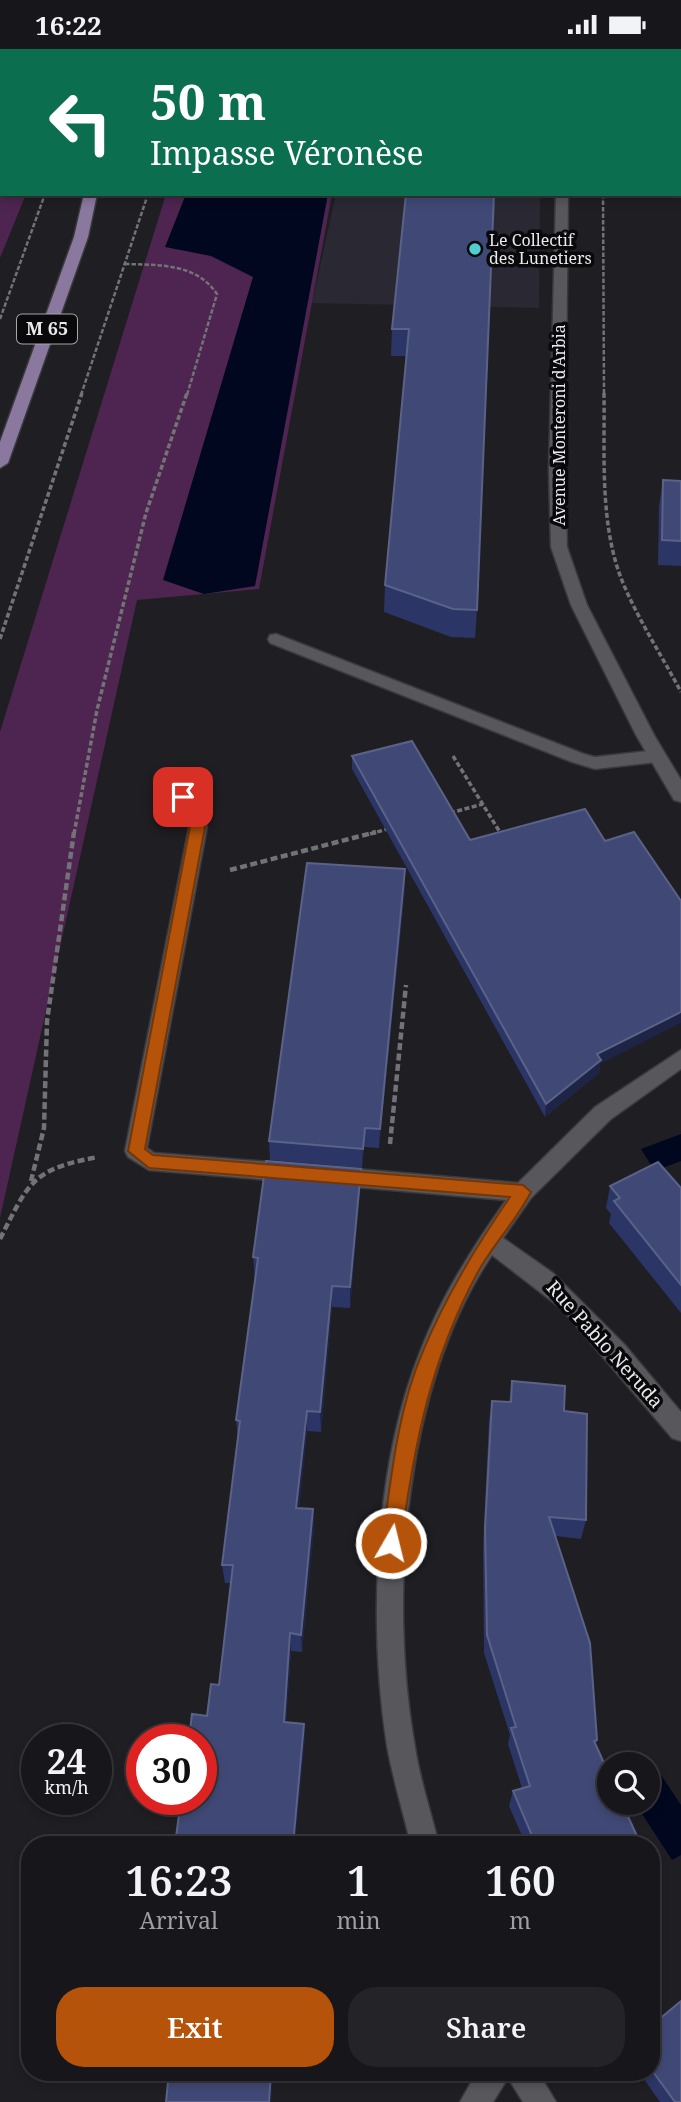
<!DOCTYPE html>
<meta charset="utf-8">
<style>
:root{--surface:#17161a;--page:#242327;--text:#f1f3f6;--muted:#9e9fa2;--line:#363539;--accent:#b45309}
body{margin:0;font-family:"Noto Serif",serif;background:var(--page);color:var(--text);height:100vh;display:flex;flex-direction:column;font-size:26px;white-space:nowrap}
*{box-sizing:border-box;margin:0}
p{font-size:23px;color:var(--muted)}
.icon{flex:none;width:38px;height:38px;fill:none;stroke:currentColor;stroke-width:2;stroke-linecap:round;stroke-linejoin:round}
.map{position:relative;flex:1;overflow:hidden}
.details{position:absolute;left:21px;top:1787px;width:639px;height:245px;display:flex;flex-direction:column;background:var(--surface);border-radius:28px;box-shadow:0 4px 10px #0003,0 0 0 2px var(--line)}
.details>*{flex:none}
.hud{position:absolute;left:0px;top:0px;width:682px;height:147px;box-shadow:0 4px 10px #0003,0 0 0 2px var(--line);background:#0b6e4f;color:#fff;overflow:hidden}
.fabs{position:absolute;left:597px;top:1703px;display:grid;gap:14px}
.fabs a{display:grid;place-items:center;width:63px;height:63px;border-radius:50%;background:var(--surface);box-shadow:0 4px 10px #0003,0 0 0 2px var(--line);font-size:35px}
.speed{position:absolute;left:21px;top:1675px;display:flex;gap:14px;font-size:35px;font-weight:700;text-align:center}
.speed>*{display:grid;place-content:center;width:91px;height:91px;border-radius:50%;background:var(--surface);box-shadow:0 4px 10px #0003,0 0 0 2px var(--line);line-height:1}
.speed small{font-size:18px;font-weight:400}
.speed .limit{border:10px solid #d22;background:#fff;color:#111}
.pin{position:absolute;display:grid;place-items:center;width:60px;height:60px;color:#fff;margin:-30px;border-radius:14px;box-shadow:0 4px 10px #0006}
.me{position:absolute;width:77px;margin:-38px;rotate:8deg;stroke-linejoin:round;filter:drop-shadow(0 0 5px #0008)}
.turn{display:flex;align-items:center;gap:24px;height:147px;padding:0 35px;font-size:32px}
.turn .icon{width:91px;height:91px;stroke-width:2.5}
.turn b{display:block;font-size:49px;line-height:60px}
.eta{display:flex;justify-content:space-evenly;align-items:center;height:119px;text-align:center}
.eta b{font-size:42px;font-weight:600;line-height:49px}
.cta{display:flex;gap:14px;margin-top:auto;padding:14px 35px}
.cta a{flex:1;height:80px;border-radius:28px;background:var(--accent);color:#fff;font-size:28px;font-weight:600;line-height:80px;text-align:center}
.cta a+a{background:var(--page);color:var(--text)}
.status{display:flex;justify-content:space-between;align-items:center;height:49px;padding:0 35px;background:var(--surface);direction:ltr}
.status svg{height:19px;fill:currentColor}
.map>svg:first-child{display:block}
.built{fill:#2a2933}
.green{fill:#4e2551}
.water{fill:#00071e}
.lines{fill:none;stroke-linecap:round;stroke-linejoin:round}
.lane-casing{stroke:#3a3a3e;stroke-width:3}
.street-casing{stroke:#3a3a3e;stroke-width:3}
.primary-casing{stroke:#3a3a3e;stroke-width:3}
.path-far2{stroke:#737277;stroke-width:2.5;stroke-dasharray:4.5 2;stroke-linecap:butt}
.path-far1{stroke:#737277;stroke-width:3.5;stroke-dasharray:5 2.5;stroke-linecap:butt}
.path{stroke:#737277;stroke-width:4.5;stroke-dasharray:7 3.5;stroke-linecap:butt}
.lane{fill:#57575c;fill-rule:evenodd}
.street{fill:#57575c;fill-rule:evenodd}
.primary{fill:#8b789f;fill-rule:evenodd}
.wall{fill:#2b3666}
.shaded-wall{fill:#1e2445}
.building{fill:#404975;stroke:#5a6288;stroke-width:2}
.route{fill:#b45309;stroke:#753606;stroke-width:2}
.poi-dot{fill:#51ccd1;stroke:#09080a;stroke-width:2.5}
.labels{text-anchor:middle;stroke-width:7;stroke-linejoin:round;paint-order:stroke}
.far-poi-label{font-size:16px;fill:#eaeaed;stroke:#09080a;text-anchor:start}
.far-street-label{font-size:16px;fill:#eaeaed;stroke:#09080a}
.shield{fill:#09080a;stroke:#a6a6a9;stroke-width:2}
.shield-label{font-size:18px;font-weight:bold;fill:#eaeaed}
.street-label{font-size:19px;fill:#eaeaed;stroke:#09080a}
</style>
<div class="status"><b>16:22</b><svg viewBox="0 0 49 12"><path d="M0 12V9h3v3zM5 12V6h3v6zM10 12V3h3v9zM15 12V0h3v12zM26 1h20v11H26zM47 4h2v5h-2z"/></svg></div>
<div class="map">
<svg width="681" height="2053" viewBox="0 0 681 2053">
<rect width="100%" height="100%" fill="#1f1e23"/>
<path class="built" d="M336,145h204l-1,114 -227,-5z"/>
<path class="green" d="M0,0l55,2h-53v143h24l-26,64z
M166,145h166l-73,395 -122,11 -137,618v-486z"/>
<path class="water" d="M186,145h142l-73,392 -51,8 -41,-14 90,-303 -42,-21 -46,-9z
M681,1085v27l-26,10 -14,-22z
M653,1714l28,42v50l-9,5 -37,-57h13v-37z"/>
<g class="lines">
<g class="lane-casing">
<path id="lane" d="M276,585l308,120 11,3 62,-7 9,6 -9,6 -62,7 -23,-7 -302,-119 -2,-4 2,-4z"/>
</g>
<g class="street-casing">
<path id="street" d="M559,0h12v2h-12z
M556,145h12l-3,276 2,77 20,58 67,130 27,45v22l-7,-2 -38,-65 -65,-130 -20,-58 -2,-77z
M170,732l32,22 5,24 -60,321 7,5 140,11 8,3 3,6 -3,6 -8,3 -145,-12 -21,-13 -3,-6 64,-324 -3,-16 -25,-24z
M681,1001v19l-70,50 -80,79 -28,40 50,35 71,71 57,68v29l-9,-3 -110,-129 -70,-54c-88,129 -104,341 -77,492 5,33 16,65 24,98h-28c-8,-33 -18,-66 -24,-99 -19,-121 -13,-279 33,-394 21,-55 52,-104 86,-152l-173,-15 -8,-3 -3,-6 3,-6 8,-3 185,16 77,-76z
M477,2023h61l18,30h-33l-15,-24 -15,24h-33z"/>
</g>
<g class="primary-casing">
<path id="primary" d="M91,0h12v2h-12z
M84,145h13l-9,43 -80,226 -8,5v-26l74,-205z"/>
</g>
<path class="path-far2" d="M603,145l1,201
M125,215c34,1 71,-1 92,30l-30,101
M0,270l45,-125
M81,346l67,-201"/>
<path class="path-far1" d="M604,344c1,62 -5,132 19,190 16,38 39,73 58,109
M0,590l82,-246
M453,707l48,78
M450,764l33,-9
M74,785l23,-124 49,-197 41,-120
M370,785l21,-6"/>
<path class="path" d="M500,783l2,3
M230,821l146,-38
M390,1095l16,-159
M31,1132l13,-53 3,-107 27,-189
M0,1190c29,-57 32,-70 98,-82"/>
<use href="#lane" class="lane"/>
<use href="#street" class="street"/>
<use href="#primary" class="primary"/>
</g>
<path class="wall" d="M406,145l71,416 -2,28 -24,-1 -67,-25 1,-27 22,-229h-16l1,-27z
M663,431l18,1v85l-23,-1 1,-59z
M352,707l118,84 130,224 -1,9 -54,44 -193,-348z
M405,820v19l-26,260 -15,-1 -2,21 -92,-8 -1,-19z
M361,1120l-1,21 -10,118 -18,-1 -11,125 -14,-1 -8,77 14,1 1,19 -12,124 -11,-1 -5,71 18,2 1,16 -98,-24 12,-31 12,-102h-6l-3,-18 16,-125 -2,-20 19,-141 -2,-22z
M610,1137l71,2v125l-72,-90 2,-9 -5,-6z
M512,1332l52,30 22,109 -5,19 -25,-3 41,204 -1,5 45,100h-115l-17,-39 4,-15 9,-3 -14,-44 2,-9 -26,-82 -1,-106 6,-126 3,-20 17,1z
M651,1977l30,76h-21l-21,-30h12z"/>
<path class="shaded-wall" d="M405,820v19l-26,260 1,-19z
M681,963v11l-81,41 -1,9 -54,44 1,-13 51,-50z
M365,1079l-1,19 -2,21 1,-19z
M361,1120l-1,21 -10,118v-21z
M332,1237v21l-11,125 -1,-20z
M307,1362v20l-10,96 -1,-19z
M313,1460l1,19 -12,124 -1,-17z
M290,1584l1,18 -6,87 -1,-16z
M304,1675l1,16 -10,105h-2z
M271,2023h2l-2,30h-2z"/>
<path class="building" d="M347,0h160v2h-160z
M633,0h48v83v-81h-48z
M406,145h88l-17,416 -24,-1 -68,-24 24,-256h-17z
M663,431l18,1v60l-19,-1z
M412,692l58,99 115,-31 20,32 29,-9 47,69v111l-84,42 4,6 -55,44 -194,-348z
M307,814l98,6 -25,260 -15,-1 -2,21 -94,-8z
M266,1112l95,8 -11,118 -18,-1 -12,126 -13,-1 -11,97 17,1 -12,126 -11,-2 -6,89 20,2 -11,121h-118l6,-46h20v-60h-12l3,-25 15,2 4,-32 8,1 14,-120h-11l18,-144 -4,-1 22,-162 -5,-1z
M658,1113l23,26v97l-67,-84 6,-3 -10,-12z
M512,1332l53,5 -1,25 23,3 -1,106 -37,-3 41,126 7,97 -3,1 15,33v29h13l19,42h-105l-23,-54 17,-5 -19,-58 5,-1 -29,-92 -2,-107 7,-127 19,1z
M681,1952v101h-6l-24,-33v-43z
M169,2023h102l-2,30h-103z"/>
<path class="route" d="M183,744l17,11 5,23 -60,322 8,6 370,30 8,7c-14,28 -38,52 -53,80 -48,88 -64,174 -77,271l-3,7 -7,2 -6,-2 -3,-7c9,-63 15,-132 41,-192 23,-55 53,-105 87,-154l-361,-29 -21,-17 62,-324 -1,-17 -13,-13z"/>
<circle class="poi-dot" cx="475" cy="200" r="7"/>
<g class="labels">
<g class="far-poi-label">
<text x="489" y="197">Le Collectif<tspan x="489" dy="18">des Lunetiers</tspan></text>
</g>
<g class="far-street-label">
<text transform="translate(559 376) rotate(-90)" y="6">Avenue Monteroni d'Arbia</text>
</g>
<rect class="shield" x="17" y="265.5" width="60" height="29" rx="5"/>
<g class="shield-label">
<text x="47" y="286">M 65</text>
</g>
<g class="street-label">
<text transform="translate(605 1295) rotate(48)" y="7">Rue Pablo Neruda</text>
</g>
</g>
</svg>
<div class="fabs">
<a><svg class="icon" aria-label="search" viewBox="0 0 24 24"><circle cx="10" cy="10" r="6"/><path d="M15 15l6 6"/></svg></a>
</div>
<div class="speed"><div>24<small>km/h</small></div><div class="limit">30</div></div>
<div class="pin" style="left:183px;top:748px;background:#d93025"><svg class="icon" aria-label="arrive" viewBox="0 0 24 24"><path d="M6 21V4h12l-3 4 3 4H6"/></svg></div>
<svg class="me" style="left:391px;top:1494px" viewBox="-20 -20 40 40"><circle r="17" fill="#b45309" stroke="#fff" stroke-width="3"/><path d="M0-11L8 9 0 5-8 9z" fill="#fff"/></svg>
<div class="hud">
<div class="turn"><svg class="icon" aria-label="left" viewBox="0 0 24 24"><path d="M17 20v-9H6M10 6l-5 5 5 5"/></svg><div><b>50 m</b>Impasse Véronèse</div></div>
</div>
<section class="details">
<div class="eta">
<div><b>16:23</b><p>Arrival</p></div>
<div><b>1</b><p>min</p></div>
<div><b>160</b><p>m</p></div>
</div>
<div class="cta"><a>Exit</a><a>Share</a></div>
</section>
</div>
